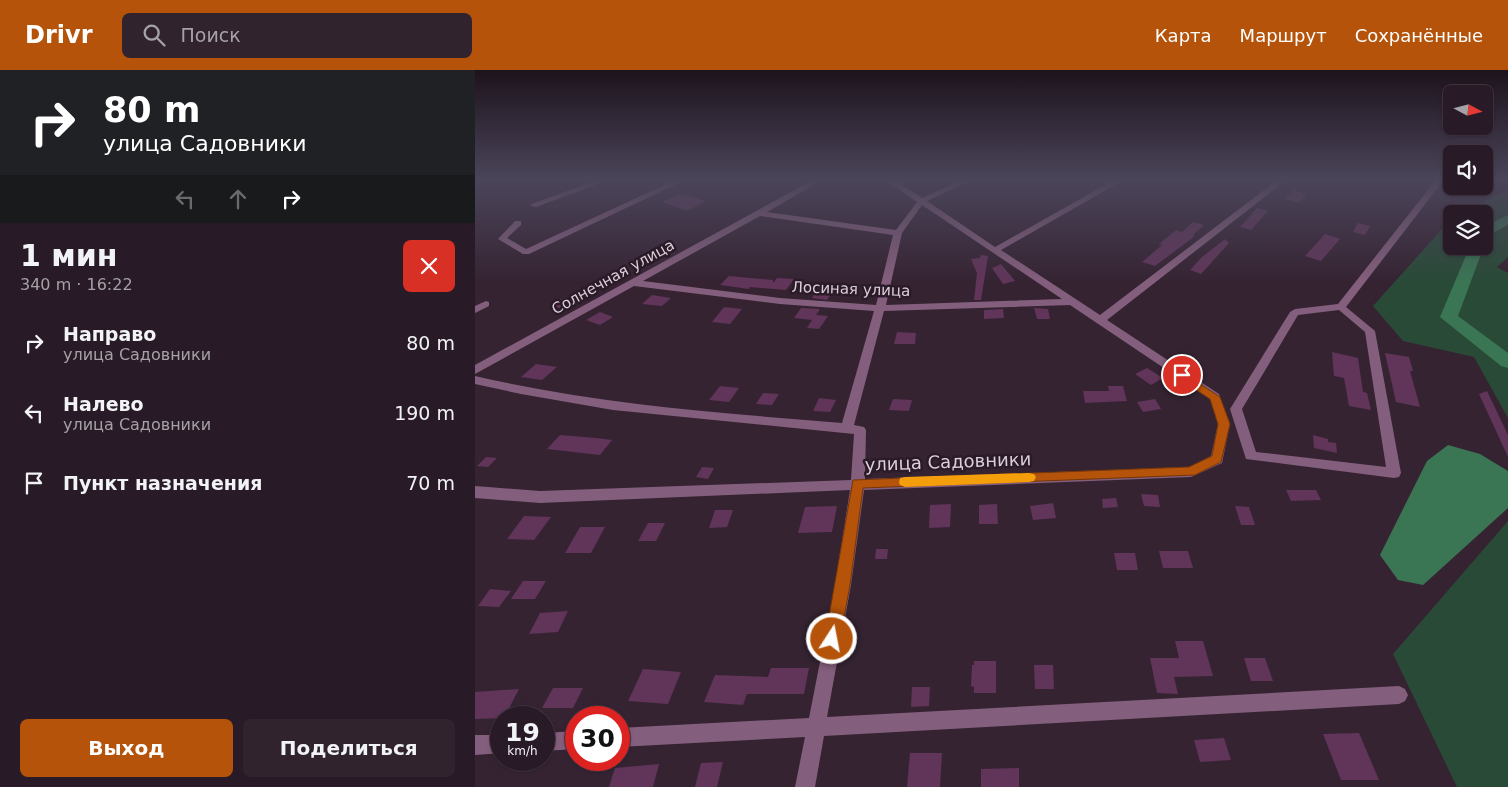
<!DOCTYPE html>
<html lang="ru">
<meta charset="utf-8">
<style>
:root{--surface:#281a26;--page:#30232e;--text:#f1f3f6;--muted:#a5a1a7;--line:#443843;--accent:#b45309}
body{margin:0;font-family:"DejaVu Sans",sans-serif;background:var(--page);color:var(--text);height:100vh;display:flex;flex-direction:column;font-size:19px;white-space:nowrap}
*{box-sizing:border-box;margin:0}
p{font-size:16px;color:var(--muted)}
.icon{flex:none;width:28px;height:28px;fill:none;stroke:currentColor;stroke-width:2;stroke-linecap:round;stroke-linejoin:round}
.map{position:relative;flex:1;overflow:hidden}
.details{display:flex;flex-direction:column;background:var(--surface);width:475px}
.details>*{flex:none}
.banner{background:#202124;color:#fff;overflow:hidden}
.needle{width:32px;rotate:97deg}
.controls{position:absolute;left:968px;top:15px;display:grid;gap:10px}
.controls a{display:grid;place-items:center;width:50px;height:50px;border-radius:8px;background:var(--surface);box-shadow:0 1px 4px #0004,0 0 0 1px var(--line);font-size:25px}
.speed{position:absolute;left:15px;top:636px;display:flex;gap:10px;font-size:25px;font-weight:700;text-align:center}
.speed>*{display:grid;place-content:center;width:65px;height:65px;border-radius:50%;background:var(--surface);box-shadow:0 1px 4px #0004,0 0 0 1px var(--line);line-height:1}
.speed small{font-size:12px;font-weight:400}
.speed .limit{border:8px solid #d22;background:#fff;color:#111}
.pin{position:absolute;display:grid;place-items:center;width:42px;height:42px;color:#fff;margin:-21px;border:2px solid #fff;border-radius:50%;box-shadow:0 1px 5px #0007}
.me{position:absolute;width:55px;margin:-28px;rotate:11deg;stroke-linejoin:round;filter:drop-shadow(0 0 4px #0008)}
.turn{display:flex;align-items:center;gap:18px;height:105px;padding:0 20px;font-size:22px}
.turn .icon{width:65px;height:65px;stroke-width:2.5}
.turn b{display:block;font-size:35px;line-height:42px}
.lanes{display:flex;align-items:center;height:48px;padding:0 20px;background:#0003;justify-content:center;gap:25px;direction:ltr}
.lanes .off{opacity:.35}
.round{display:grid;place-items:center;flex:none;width:52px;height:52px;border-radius:8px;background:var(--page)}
.summary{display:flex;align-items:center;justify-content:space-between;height:85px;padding:0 20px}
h1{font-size:30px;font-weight:700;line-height:38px}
.primary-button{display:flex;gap:10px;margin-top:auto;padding:10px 20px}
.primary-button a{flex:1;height:58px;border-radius:8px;background:var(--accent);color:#fff;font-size:20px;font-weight:700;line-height:58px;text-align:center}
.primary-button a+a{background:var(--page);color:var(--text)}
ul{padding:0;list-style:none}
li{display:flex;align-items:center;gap:15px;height:70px;padding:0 20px}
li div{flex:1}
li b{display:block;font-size:19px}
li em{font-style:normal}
header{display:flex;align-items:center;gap:30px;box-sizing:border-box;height:70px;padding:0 25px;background:var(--accent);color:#fff}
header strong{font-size:24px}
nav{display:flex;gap:28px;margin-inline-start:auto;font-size:18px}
.search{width:350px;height:45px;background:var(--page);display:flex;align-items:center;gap:12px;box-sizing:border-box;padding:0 18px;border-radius:8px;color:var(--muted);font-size:19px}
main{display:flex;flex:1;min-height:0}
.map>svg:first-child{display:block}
.green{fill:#294a37}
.water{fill:#3a7554}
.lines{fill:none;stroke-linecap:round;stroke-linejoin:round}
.river{fill:#3a7554;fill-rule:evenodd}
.building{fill:#603559}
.minor{fill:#845f7d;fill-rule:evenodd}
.route{fill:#b45309;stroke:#753606}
.slow{fill:#f59e0b}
.labels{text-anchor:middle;stroke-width:5;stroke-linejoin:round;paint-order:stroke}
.far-street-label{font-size:15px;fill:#dbcfd9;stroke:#2b1a28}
.street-label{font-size:18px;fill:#dbcfd9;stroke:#2b1a28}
</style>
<header>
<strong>Drivr</strong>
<div class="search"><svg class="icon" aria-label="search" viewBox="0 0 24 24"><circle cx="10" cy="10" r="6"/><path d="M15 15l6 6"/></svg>Поиск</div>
<nav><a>Карта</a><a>Маршрут</a><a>Сохранённые</a></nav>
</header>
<main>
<section class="details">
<div class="banner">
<div class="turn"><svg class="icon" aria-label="right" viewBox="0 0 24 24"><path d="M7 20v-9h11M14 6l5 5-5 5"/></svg><div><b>80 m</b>улица Садовники</div></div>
<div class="lanes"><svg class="icon off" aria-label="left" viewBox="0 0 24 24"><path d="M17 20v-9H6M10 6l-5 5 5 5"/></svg><svg class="icon off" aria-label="ahead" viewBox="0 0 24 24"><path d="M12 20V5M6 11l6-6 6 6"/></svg><svg class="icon" aria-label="right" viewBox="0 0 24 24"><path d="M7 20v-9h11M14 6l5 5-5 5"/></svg></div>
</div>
<div class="summary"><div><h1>1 мин</h1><p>340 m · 16:22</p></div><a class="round" style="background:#d93025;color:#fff"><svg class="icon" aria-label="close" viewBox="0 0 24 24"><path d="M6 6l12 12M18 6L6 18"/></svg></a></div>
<ul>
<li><svg class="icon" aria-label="right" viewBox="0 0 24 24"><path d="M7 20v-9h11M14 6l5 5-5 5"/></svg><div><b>Направо</b><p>улица Садовники</p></div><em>80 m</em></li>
<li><svg class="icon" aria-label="left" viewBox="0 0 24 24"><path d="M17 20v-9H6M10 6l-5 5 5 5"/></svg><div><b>Налево</b><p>улица Садовники</p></div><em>190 m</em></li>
<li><svg class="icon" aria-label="arrive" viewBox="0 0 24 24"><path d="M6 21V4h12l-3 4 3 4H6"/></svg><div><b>Пункт назначения</b></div><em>70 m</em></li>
</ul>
<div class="primary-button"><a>Выход</a><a>Поделиться</a></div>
</section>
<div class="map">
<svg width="1033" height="717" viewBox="0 0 1033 717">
<rect width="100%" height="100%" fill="#352332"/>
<path class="green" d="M1033,120v67l-11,10 11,6v145l-34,-61 -71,-16 -30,-35 78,-87v27h33v-32h-26z
M1033,451v266h-51l-64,-133z"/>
<path class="water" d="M973,375l32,9 28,17v37l-85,77 -25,-5 -18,-25 47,-94z"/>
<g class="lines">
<path class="river" d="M1033,145v10l-24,12v-10z
M1009,175v1l-26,70 50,37v15l-7,-2 -61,-49 30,-71z"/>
</g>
<path class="building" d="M819,120l13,4 -8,9 -15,-4z
M205,124l26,7 -19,10 -25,-9z
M782,138l11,3 -17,19 -11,-3z
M718,152l11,3 -11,10 2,1 -40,30 -13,-4 20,-17 -3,-1 17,-14 6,2z
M883,153l12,3 -5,9 -12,-3z
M850,164l15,5 -19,22 -16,-5z
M750,169l4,4 -28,31 -11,-4 12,-13z
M506,185l7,1 -7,44h-7l3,-27 -6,-14 9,-1z
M526,194l14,17 -12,3 -11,-16z
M254,206l44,4v3l4,-5 17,1 -8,11 -36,-3 -1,2 -29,-4z
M344,217l15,2 -7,11 -15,-2z
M177,225l19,3 -9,8 -20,-2z
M90,227l11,5 -15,7 -10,-5z
M249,237l18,2 -12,15 -18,-2z
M326,238l19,1 -4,6 12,1 -9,13 -12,-1 5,-8 -18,-2z
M559,238l14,1 2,10h-13z
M528,239l1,9 -20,1v-9z
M125,242l13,5 -13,8 -14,-5z
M422,262l19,1 -1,11h-21z
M857,282l26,6 5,34 4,1 4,17 -22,-4 -5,-28 -10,-2z
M910,283l24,4 4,14h-3l10,36 -24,-5z
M61,294l21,3 -15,13 -21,-3z
M672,298l16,10 -12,7 -16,-11z
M245,316l19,2 -10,14 -20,-2z
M633,316h15l4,15 -42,2 -2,-12h26z
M1012,321l21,44v22l-29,-63z
M288,323l16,1 -7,11 -16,-1z
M344,328l17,2 -6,12 -17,-1z
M418,329l19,1 -3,11 -20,-1z
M680,329l6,10 -18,3 -6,-10z
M85,365l36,3 16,2 -12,15 -53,-6z
M838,365l15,4v3l8,1 1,10 -23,-5z
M11,387l11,1 -9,9 -11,-1z
M227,397l12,1 -6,11 -12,-2z
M811,420h30l5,10 -30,1z
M666,424l17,1 2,12 -16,-1z
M641,428l2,9 -15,1 -1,-9z
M578,433l3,15 -23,2 -3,-14z
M476,434l-1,23 -21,1 1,-23z
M522,434l1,20h-19v-19z
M362,436l-5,26 -34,1 7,-26z
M760,436l14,1 6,18h-14z
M240,440h18l-6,17 -18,1z
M49,446l27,1 -17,23 -27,-1z
M173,453h17l-9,18h-18z
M105,457h25l-14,26h-26z
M401,479h12l-1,10h-12z
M684,481h29l5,17h-30z
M639,483h21l3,17h-21z
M48,511h23l-11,18h-24z
M15,519l21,2 -12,16 -21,-1z
M93,541l-10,21 -29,2 11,-21z
M700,571h28l10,35 -39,1 4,17 -21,-1 -7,-35h29z
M769,588h21l8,23h-22z
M499,591h22v32h-22v-6l-3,-1 1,-21h2z
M559,595h19l1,24h-19z
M296,598h38l-5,26h-57l-4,11 -39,-3 11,-27 53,2z
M168,599l38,3 -13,32 -40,-3z
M437,617h18l-1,19 -18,1z
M78,618h30l-10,20h-31z
M44,619l-15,29 -29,1v-27z
M884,663l20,47h-38l-18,-46z
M749,668l7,22 -31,2 -6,-22z
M435,683h32l-2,34h-33z
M248,692l-6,25h-22l6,-24z
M184,694l-6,23h-44l6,-19z
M544,698v19h-38v-18z"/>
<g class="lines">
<path class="minor" d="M120,111h11l-70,26 -7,-2z
M198,111h10l-154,73h-6l-25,-15 17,-18h6v4l-14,13 19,11z
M336,111h10l-54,31 129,18 21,-28 -30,-21h9l26,17 38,-17h10l-43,20 68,46 117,-66h10l-121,69 99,65 176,-134h9l-178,139 112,74 11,30 -8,39 -31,14 -327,13 -13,95 -24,132 572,-31 6,3 3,6 -3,6 -6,3 -575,32 -9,51h-20l10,-50 -186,10v-19l190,-10 26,-133 15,-95 -310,13 -65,-5v-12l65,5 311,-11 3,-46 -241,-24 -92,-16 -46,-10v-8c121,28 244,37 367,47l32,-112 -94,-7 -146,-18 -159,88v-9zM447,135l140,94 -176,6 16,-72zM285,146l133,19 -17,70 -96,-7 -137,-17zM595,235l140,94 8,25 -7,32 -22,11 -324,12 1,-49 -2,-3 -10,-2 30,-114z
M960,111h8l-97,126 29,24 26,142 -2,4 -5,1 -148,-19 -16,-50 60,-97 5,-3 43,-5zM864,240l26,22 21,135 -130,-15 -14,-43 56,-94z
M999,116h10l6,5 -7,2z
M11,231l3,1v4l-14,7v-7z
M101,661v18l-32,2v-18z
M0,665h26v18l-26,2z"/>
</g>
<linearGradient id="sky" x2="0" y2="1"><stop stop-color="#1d131c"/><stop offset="0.52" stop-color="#4b455a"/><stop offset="1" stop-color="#4b455a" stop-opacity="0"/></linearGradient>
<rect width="1033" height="212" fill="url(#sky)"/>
<path class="route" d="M707,302l38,25 10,27 -9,38 -26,13 -332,13 -13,97 -10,54 -2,5 -6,2 -5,-2 -2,-5 28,-159 336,-13 23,-11 6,-32 -8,-25 -32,-21 -1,-3z"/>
<path class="slow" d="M554,403l5,1 2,3 -2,4 -5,1 -124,5 -5,-2 -1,-3 1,-4 5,-1z"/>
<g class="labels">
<g class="far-street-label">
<text transform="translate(138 207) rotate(-29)" y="5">Солнечная улица</text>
<text transform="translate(376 219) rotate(2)" y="5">Лосиная улица</text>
</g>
<g class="street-label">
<text transform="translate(473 392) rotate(-2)" y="6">улица Садовники</text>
</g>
</g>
</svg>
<div class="controls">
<a><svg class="needle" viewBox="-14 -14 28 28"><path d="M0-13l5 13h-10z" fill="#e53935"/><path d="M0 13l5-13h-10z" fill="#a5a1a7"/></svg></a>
<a><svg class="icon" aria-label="sound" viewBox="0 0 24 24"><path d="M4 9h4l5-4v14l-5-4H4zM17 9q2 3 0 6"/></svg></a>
<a><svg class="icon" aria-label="layers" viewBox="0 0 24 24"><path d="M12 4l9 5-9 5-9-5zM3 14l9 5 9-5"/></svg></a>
</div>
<div class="speed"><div>19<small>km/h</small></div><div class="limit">30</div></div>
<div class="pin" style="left:707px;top:305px;background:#d93025"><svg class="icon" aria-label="arrive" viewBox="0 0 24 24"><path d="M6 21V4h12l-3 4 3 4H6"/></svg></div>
<svg class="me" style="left:357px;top:569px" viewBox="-20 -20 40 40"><circle r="17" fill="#b45309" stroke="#fff" stroke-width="3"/><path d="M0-11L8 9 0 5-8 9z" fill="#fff"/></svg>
</div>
</main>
